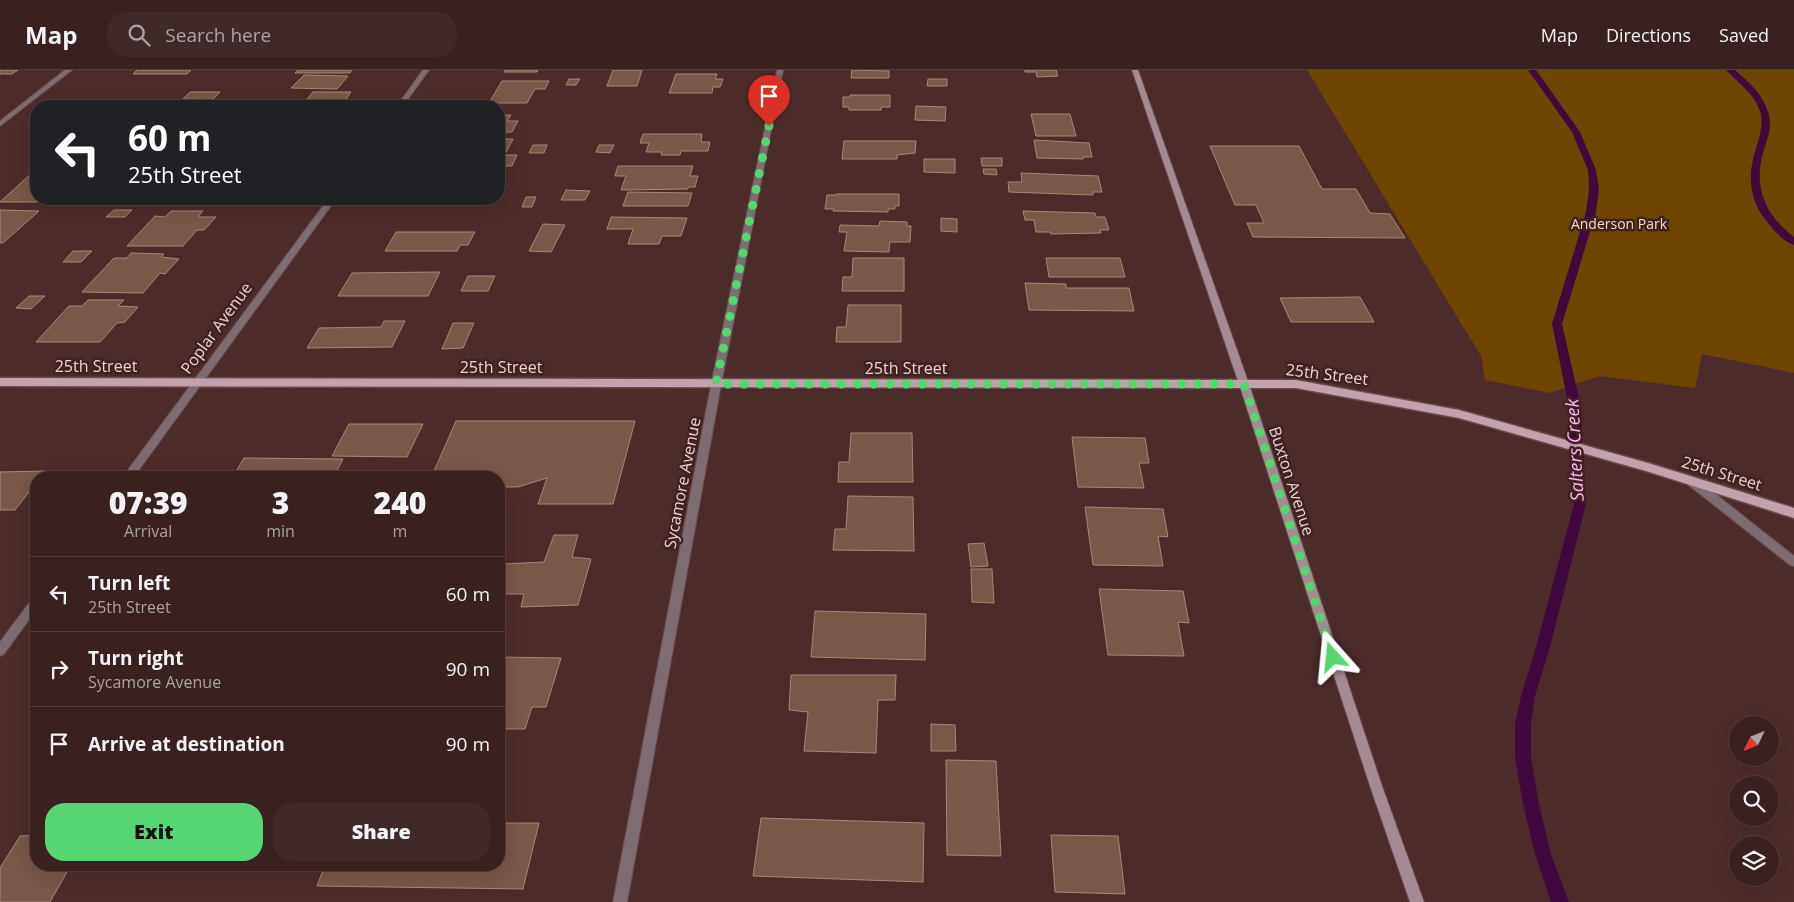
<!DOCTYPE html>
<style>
:root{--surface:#392120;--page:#402929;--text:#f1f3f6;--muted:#aba3a5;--line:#533e3e;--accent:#55d671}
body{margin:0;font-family:"Open Sans",sans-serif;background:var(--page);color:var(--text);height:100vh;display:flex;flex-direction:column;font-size:19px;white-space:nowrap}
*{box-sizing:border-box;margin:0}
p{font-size:16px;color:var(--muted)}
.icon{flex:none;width:28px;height:28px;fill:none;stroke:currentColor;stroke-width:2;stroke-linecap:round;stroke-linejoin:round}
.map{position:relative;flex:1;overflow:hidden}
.side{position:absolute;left:30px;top:401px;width:475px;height:400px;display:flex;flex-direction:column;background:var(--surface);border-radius:20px;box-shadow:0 5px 20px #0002,0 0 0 1px var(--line)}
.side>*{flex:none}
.banner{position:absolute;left:30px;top:30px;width:475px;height:105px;border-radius:20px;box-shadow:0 5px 20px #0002,0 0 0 1px var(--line);background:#202124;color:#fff;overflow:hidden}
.needle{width:32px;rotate:227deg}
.fabs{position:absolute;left:1729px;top:646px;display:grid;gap:10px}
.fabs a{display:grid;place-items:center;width:50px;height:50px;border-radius:50%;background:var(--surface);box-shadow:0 5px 20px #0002,0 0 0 1px var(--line);font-size:25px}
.pin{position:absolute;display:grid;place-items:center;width:42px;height:42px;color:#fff;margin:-51px -21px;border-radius:50% 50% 50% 0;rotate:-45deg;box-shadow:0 0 5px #0007}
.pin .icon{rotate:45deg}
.me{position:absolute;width:55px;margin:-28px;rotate:342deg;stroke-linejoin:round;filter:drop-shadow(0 0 4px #0008)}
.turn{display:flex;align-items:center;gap:18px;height:105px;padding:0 15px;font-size:22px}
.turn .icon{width:65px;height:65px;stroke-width:2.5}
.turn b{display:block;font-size:35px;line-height:42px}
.eta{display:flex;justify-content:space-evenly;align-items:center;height:85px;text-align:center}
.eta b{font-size:30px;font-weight:800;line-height:35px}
.cta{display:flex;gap:10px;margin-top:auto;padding:10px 15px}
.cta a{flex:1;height:58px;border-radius:20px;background:var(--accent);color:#111;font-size:20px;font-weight:800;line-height:58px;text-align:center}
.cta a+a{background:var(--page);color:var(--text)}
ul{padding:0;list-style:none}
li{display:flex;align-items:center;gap:15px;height:75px;padding:0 15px;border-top:1px solid var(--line)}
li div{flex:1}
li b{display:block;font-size:19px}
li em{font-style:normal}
header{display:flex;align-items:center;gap:30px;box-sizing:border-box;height:70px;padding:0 25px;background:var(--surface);border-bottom:1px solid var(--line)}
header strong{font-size:24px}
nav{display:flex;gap:28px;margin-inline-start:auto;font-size:18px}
.search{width:350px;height:45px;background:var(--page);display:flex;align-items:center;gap:12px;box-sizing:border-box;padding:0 18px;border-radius:20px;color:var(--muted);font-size:19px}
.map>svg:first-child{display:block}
.green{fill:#6e4601}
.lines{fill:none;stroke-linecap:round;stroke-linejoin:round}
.stream{fill:#41083e;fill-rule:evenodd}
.building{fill:#775849;stroke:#a98777}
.street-casing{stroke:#684a49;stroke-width:2}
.secondary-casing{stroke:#684a49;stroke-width:2}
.primary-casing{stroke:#684a49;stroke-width:3}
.street{fill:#7d6d72;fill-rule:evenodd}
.secondary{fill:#a48b93;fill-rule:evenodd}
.primary{fill:#c2a2ad;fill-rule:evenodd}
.route{stroke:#55d671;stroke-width:9;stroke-dasharray:0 16.2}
.labels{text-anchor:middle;stroke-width:5;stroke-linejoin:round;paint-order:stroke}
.far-park-label{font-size:14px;fill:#faddbb;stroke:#412222}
.street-label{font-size:16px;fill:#e9d4d3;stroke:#412222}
.water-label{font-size:18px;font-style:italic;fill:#fcb7f4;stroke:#412222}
</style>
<header>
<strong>Map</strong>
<div class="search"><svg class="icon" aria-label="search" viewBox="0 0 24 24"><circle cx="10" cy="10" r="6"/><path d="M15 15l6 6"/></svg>Search here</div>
<nav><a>Map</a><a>Directions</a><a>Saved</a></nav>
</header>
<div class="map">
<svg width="1794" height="832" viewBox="0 0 1794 832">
<rect width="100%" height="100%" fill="#4c2c2b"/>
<path class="green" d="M1307,0h487v303l-92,-19 -7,34 -96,-12 -49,17 -65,-13 -4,-24z"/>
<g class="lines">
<path class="stream" d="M1528,0h8l44,62 16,38 3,19 -3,23 -34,112 19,83 5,97 -36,143 -15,49 -4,28v33l8,47 12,50 18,48h-18l-16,-48 -12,-50 -8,-47v-33l6,-28 15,-49 38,-143 -5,-97 -17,-83 34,-112 3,-23 -1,-19 -16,-38z
M1726,0h9c13,11 28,24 33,42 5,14 -1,28 -5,41 -10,35 3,63 31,84v8c-10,-3 -20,-14 -26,-22 -18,-21 -21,-45 -13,-71 4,-14 9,-27 5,-41 -6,-18 -22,-28 -34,-41z"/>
</g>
<path class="building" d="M0,0h18l-6,4h-12z
M137,0h54l-4,4h-54z
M298,0h54l-2,3h-55z
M505,0h33l-1,2h-33z
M613,0h29l-5,16h-30z
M852,0l37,1v7h-38z
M1025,0h31l2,6 -21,1 -1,-5h-11z
M676,4h41l-2,5h8l-3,8h-7l-1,6h-43z
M304,5l44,1 -11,13 -46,-1z
M569,9h11l-4,6h-10z
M928,9h19v7h-20z
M502,11h47l-4,8h-10l-8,14h-38z
M190,22h30l-8,8 -29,-1z
M313,22h38l-8,12h-40z
M850,25h40v12h-9v3h-32v-3h-6v-10h7z
M91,31h57l-7,5h-56z
M916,36l30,1 -1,14 -30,-1z
M1031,44h39l6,22h-40z
M499,45h12l-4,6h11l-6,11h-13z
M643,64h59l-1,8h9l-2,9h-27l-1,4h-19l1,-3h-16l3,-9h-9z
M499,69h14l-7,13h-7z
M1034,70l55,3 3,14h-9v2l-46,-1z
M844,71h72l-1,12 -18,2v4h-55z
M533,75h14l-3,8h-15z
M599,75h15l-4,8 -14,-1z
M1210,76h89l23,43h34l14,24 20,1 15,24 -152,-1 -6,-14h17l-8,-18h-21z
M499,85h18l-5,11h-9l-2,5h-2z
M981,88h21v8h-20z
M924,89h31v14l-31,-1z
M618,96h75l-3,10h8l-3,11h-7v2l-67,1 5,-14h-11z
M983,99h13l1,6 -13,-1z
M33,102h3v27h5l-4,3h-37z
M1021,103l77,3 4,16h-9v3l-84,-3 -1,-10h14z
M566,120l24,1 -5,9h-24z
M628,122l64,1 -4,13h-65z
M836,124h63v12h-4v3h-7v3l-55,-1 1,-2h-9l2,-14h9z
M526,127h10l-4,10h-10z
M187,129h37l-4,5 -37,-1z
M0,140l39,1 -36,32h-3z
M114,140h18l-7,7h-19z
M171,141h32l-5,6h18l-12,13h-7l-14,16h-56l28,-30 10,1z
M1023,141l72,2 1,4h9l4,13h-9l1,3 -50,1 -1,-2h-14l-2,-12h-9z
M611,147l76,1 -6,18h-19l-3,8h-31l5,-15h-26z
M941,148l16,1v13l-16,-1z
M880,151l27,1v4h4l-1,16h-20l-1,10 -45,-1 3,-19h-8l1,-7 39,1z
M543,154l22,1 -14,27 -22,-1z
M396,162h79l-7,13h-8l-3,6h-72z
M73,181h19l-11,11h-18z
M131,183l33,1 -3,3 18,2 -14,15 -5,-1 -17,20 -61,-1 32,-34h13z
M853,188h51v33h-62l1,-14h9z
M1046,188h74l5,19h-76z
M440,202l-12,24h-90l14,-23z
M468,206h27l-7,15h-27z
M1025,213l41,1v4h63l5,23 -105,-1z
M29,226h16l-14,13 -15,-1z
M1360,227l14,25h-83l-11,-24z
M88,230h36l-6,6 20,1 -13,15 -8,1 -17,19h-64l33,-36h13z
M848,235h53v37h-65l1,-15h9z
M384,251h21l-13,26 -85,1 12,-20 62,-1z
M453,253h21l-11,25 -21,1z
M456,351h179l-22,83h-75l9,-26 -29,9h-19v-9h-68z
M349,354h74l-16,33 -75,-1z
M851,363h61l1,49h-75l1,-20h10z
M1072,367l73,1 4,25h-10l5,25 -66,-1z
M244,388l99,1 -10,19h-101z
M45,401l-4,7h-5v5l-21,27h-15v-38z
M848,426l65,1 1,54 -81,-1 2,-21h11z
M1085,437l78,2 5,28 -10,-1 5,30 -70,-1z
M554,465h24l-6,22 19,2 -13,46 -57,2 3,-13h-25v-21l4,-9 41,-2z
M984,473l4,23 -17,1 -3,-23z
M971,499h21l2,34 -22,-1z
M1099,519l84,2 6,32 -11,-1 6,34 -76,-1z
M815,541l111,3 -1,46 -114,-3z
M499,587l62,1 -15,49h-14l-7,22h-26z
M791,605h105l-1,25h-17l-2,53 -72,-2 4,-39 -19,-2z
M931,654l24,1 1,26h-25z
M946,690l50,1 5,95 -54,-1z
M761,748l163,5 -1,59 -170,-6z
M499,753h40l-16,66 -206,-3 8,-21h174z
M36,765v30h35l-21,37h-50v-34l20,-32z
M1051,765l67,1 7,58 -70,-2z"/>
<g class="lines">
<g class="street-casing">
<path id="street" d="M65,0h7l-72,56v-5z
M423,0h6l-26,36h-6z
M777,0h6l-62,315 -94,517h-14l98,-517z
M328,129h8l-203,279h-11z
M1690,406l4,1 100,79v10l-4,-1 -104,-82 -1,-3z
M36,528v12l-32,44 -4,2v-14l32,-43z"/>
</g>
<g class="secondary-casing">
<path id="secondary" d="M1132,0h6l111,314 133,402 42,116h-14l-40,-116 -131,-402z"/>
</g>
<g class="primary-casing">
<path id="primary" d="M0,308l1296,2 163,30 189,53 146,45v10l-148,-47 -187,-53 -163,-30 -1296,-2z"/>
</g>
<use href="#street" class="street"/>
<use href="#secondary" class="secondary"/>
<use href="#primary" class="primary"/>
</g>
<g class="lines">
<path class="route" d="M769,56l-53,258h528l89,273"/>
</g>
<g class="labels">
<g class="far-park-label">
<text x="1619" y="159">Anderson Park</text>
</g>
<g class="street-label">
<text transform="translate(216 258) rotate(-54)" y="6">Poplar Avenue</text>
<text x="96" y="302">25th Street</text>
<text x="501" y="303">25th Street</text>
<text x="906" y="304">25th Street</text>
<text transform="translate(1327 304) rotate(7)" y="6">25th Street</text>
<text transform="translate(1722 403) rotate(17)" y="6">25th Street</text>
<text transform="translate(1292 411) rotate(72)" y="6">Buxton Avenue</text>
<text transform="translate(682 413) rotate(-79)" y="6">Sycamore Avenue</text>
</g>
<g class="water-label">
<text transform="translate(1575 380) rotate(-93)" y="6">Salters Creek</text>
</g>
</g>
</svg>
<div class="fabs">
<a><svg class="needle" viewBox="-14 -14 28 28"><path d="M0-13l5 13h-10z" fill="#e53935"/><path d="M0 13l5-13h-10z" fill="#aba3a5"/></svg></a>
<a><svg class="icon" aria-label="search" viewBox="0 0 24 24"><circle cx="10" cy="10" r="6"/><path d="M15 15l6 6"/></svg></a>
<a><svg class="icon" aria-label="layers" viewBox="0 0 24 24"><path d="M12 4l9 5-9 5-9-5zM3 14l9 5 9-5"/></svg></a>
</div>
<div class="pin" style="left:769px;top:56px;background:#d93025"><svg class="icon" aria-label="arrive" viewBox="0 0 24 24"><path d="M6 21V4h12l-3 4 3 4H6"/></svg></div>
<svg class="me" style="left:1333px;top:587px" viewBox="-20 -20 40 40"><path d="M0-17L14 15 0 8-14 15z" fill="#55d671" stroke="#fff" stroke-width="4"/></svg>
<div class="banner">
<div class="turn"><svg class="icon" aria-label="left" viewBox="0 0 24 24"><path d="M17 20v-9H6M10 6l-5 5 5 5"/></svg><div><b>60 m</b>25th Street</div></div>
</div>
<section class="side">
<div class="eta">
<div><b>07:39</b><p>Arrival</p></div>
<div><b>3</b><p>min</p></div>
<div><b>240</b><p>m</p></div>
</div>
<ul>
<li><svg class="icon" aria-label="left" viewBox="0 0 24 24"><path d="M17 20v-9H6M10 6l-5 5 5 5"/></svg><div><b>Turn left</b><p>25th Street</p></div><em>60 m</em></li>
<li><svg class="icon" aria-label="right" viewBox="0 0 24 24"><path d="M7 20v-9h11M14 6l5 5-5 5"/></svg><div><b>Turn right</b><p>Sycamore Avenue</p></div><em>90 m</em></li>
<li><svg class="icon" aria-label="arrive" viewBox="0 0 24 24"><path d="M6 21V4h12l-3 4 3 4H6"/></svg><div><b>Arrive at destination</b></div><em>90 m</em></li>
</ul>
<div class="cta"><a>Exit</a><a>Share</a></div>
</section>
</div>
